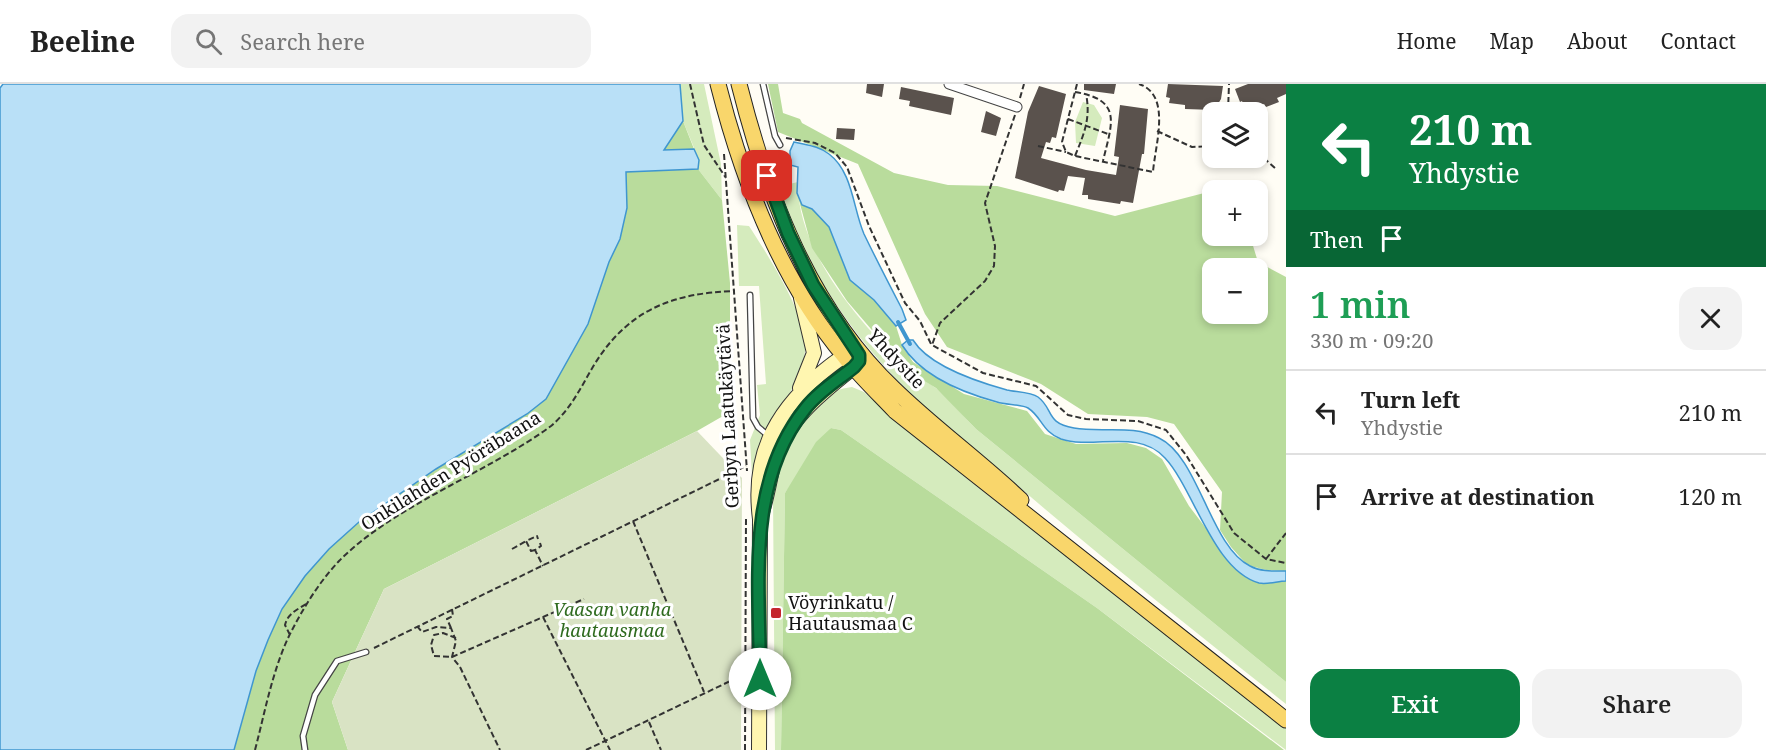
<!DOCTYPE html>
<meta charset="utf-8">
<style>
:root{--surface:#fff;--page:#f2f2f2;--text:#222;--muted:#767676;--line:#e0e0e0;--accent:#0b8043}
body{margin:0;font-family:"Noto Serif",serif;background:var(--page);color:var(--text);height:100vh;display:flex;flex-direction:column;font-size:22px;white-space:nowrap}
*{box-sizing:border-box;margin:0}
p{font-size:20px;color:var(--muted)}
.icon{flex:none;width:33px;height:33px;fill:none;stroke:currentColor;stroke-width:2;stroke-linecap:round;stroke-linejoin:round}
.map{position:relative;flex:1;overflow:hidden}
.panel{display:flex;flex-direction:column;background:var(--surface);width:480px}
.panel>*{flex:none}
.banner{background:#0b8043;color:#fff;overflow:hidden}
.fabs{position:absolute;left:1202px;top:18px;display:grid;gap:12px}
.fabs a{display:grid;place-items:center;width:66px;height:66px;border-radius:12px;background:var(--surface);box-shadow:0 3px 9px #0003;font-size:30px}
.pin{position:absolute;display:grid;place-items:center;width:51px;height:51px;color:#fff;margin:-26px;border-radius:12px;box-shadow:0 3px 9px #0006}
.me{position:absolute;width:66px;margin:-33px;rotate:0deg;stroke-linejoin:round;filter:drop-shadow(0 0 4px #0008)}
.turn{display:flex;align-items:center;gap:21px;height:126px;padding:0 24px;font-size:27px}
.turn .icon{width:78px;height:78px;stroke-width:2.5}
.turn b{display:block;font-size:42px;line-height:51px}
.then{display:flex;align-items:center;height:57px;padding:0 24px;background:#0003;gap:12px;font-size:22px}
.round{display:grid;place-items:center;flex:none;width:63px;height:63px;border-radius:18px;background:var(--page)}
.head{display:flex;align-items:center;justify-content:space-between;height:102px;padding:0 24px}
h1{font-size:36px;font-weight:600;line-height:45px;color:#1e9e55}
.primary-button{display:flex;gap:12px;margin-top:auto;padding:12px 24px}
.primary-button a{flex:1;height:69px;border-radius:18px;background:var(--accent);color:#fff;font-size:24px;font-weight:600;line-height:69px;text-align:center}
.primary-button a+a{background:var(--page);color:var(--text)}
ul{padding:0;list-style:none}
li{display:flex;align-items:center;gap:18px;height:84px;padding:0 24px;border-top:2px solid var(--line)}
li div{flex:1}
li b{display:block;font-size:22px}
li em{font-style:normal}
header{display:flex;align-items:center;gap:36px;box-sizing:border-box;height:84px;padding:0 30px;background:var(--surface);border-bottom:2px solid var(--line)}
header strong{font-size:28px}
nav{display:flex;gap:33px;margin-inline-start:auto;font-size:21px}
.search{width:420px;height:54px;background:var(--page);display:flex;align-items:center;gap:15px;box-sizing:border-box;padding:0 21px;border-radius:18px;color:var(--muted);font-size:22px}
main{display:flex;flex:1;min-height:0}
.map>svg:first-child{display:block}
.green{fill:#d5ebbd}
.forest{fill:#b9dc9c;fill-rule:evenodd}
.cemetery{fill:#d9e3c4}
.water{fill:#b9e0f7;stroke:#3f96cf;stroke-width:1.5}
.lines{fill:none;stroke-linecap:round;stroke-linejoin:round}
.stream{stroke:#3f96cf;stroke-width:4}
.building{fill:#5a524d}
.service-casing{stroke:#444;stroke-width:7}
.minor-casing{stroke:#444;stroke-width:11}
.secondary-casing{stroke:#333;stroke-width:16}
.primary-casing{stroke:#222;stroke-width:17}
.path{stroke:#333;stroke-width:2;stroke-dasharray:6 3;stroke-linecap:butt}
.service{stroke:#fff;stroke-width:4.5}
.minor{stroke:#fff;stroke-width:9}
.secondary{stroke:#fff6b0;stroke-width:14}
.primary{stroke:#f9d66b;stroke-width:15}
.route-casing{stroke:#07532c;stroke-width:15}
.route{stroke:#0b8043;stroke-width:10}
.poi-dot{fill:#c4262e;stroke:#fff;stroke-width:2}
.labels{text-anchor:middle;stroke-width:6;stroke-linejoin:round;paint-order:stroke}
.street-label{font-size:18px;fill:#111;stroke:#fff}
.poi-label{font-size:18px;fill:#111;stroke:#fff;text-anchor:start}
.park-label{font-size:18px;font-style:italic;fill:#2f6b1f;stroke:#fff}
</style>
<header>
<strong>Beeline</strong>
<div class="search"><svg class="icon" aria-label="search" viewBox="0 0 24 24"><circle cx="10" cy="10" r="6"/><path d="M15 15l6 6"/></svg>Search here</div>
<nav><a>Home</a><a>Map</a><a>About</a><a>Contact</a></nav>
</header>
<main>
<div class="map">
<svg width="1286" height="666" viewBox="0 0 1286 666">
<rect width="100%" height="100%" fill="#fffdf5"/>
<path class="green" d="M680,0h24l17,80 1,36 -24,-31 1,-9 -16,-39z
M1083,18l11,3 8,13 -7,28 -19,-3 -1,-21z
M798,98c-2,69 66,148 116,192 7,6 16,9 23,15 14,12 26,27 39,40l310,253v22c-90,-72 -181,-143 -268,-218 -40,-35 -85,-69 -123,-108 -51,-54 -94,-120 -119,-191z
M737,141l12,1c17,26 54,84 56,115 2,17 -6,33 -13,48 -15,29 -33,55 -40,87l-2,-36 10,-25 -3,-30 9,-1 -7,-98h-20z
M852,303l12,5 97,82 325,254v22l-189,-142 -256,-178 -10,-2 -46,65 -4,257h-6l-2,-255c7,-41 31,-103 79,-108z"/>
<path class="forest" d="M768,0h10l5,29 17,6 2,4 92,50 54,12 49,1 118,30 97,-25v45h38l8,26 28,15v294l-20,-1 -19,-5 -16,-18 -11,-17 2,-38 -48,-68 -27,-7 -59,-3 -47,-30 -94,-37 -22,-33 -67,-150 -80,-32zM1212,184h45v46h-45z
M683,37l11,28 -31,1z
M698,85l24,31 8,83v129l-33,19 -313,158 -52,113 16,48h-114l22,-79 12,-31 14,-31 23,-33 24,-27 30,-27 77,-53 91,-55 93,-175 7,-31 -1,-36z
M797,109l5,12 10,4 17,18 21,53 24,20 22,26 6,19 11,17 51,32 63,17 18,23 31,10 51,-1 19,5 16,11 27,47 51,67 46,8v101l-310,-253 -40,-41 -20,-12 -27,-26 -42,-49 -35,-53z
M831,344l10,2 256,178 187,142h-503l4,-257 31,-51z"/>
<path class="cemetery" d="M697,347l45,47 -1,272h-393l-16,-48 52,-113z"/>
<path class="water" d="M3,0h677l3,37 -19,29 30,-1 5,11 -1,9 -72,3 1,36 -7,31 -11,23 -21,62 -42,75 -19,15 -91,55 -77,53 -30,27 -24,27 -23,33 -14,31 -12,31 -22,79h-234v-662z
M794,58c12,3 25,4 35,12 24,18 24,55 35,80 12,25 25,50 38,75l4,11 -10,6 -22,-26 -24,-20 -21,-53 -17,-18 -10,-4 -5,-12 1,-26 -8,-2v-14z
M908,256h5c16,26 65,42 94,50 8,2 24,2 31,7 16,12 7,26 36,31 29,5 58,-4 85,10 40,19 51,108 91,128 11,6 24,5 36,5v10c-8,0 -19,4 -27,2 -46,-13 -65,-94 -94,-125 -27,-30 -71,-8 -104,-19 -19,-7 -19,-22 -33,-31 -7,-4 -22,-3 -31,-6 -33,-9 -76,-26 -95,-57z"/>
<g class="lines">
<path class="stream" d="M898,238l12,22"/>
</g>
<path class="building" d="M867,0h17l-2,13 -16,-4z
M1084,0h32l-2,10 -30,-4z
M1168,0l55,2 -2,13 -3,5h-3l-1,6 -29,-1v-4l-16,-2 1,-5 -4,-1z
M1248,0h38v10l-9,4 2,4 -13,5 -2,-3 -14,6 -2,-6 -4,2 -2,-5 -2,1 -5,-13z
M1039,2l27,8 -10,44 -4,-1 -2,6 -4,-1 -5,16 45,12 30,5 3,-18 -5,-1 6,-51 28,4 -4,45h-2l-9,49 -12,-2 -1,3 -32,-5v-4h-6l3,-17 -17,-2 -4,15 -5,-1 -1,2 -43,-14 13,-66z
M901,3l53,11 -3,17 -42,-9 1,-5 -11,-2z
M986,27l15,7 -5,18 -15,-4z
M837,44l18,1 -1,11 -18,-1z"/>
<g class="lines">
<g class="service-casing">
<path id="service" d="M763,0l12,52 5,9
M750,211l3,123 5,9 12,10
M305,666l-2,-14 12,-41 22,-34 29,-9"/>
</g>
<g class="minor-casing">
<path id="minor" d="M949,0l68,23"/>
</g>
<g class="secondary-casing">
<path id="secondary" d="M800,304l14,-35 -13,-55
M759,666l1,-231c-8,-61 13,-104 59,-144 12,-10 24,-20 39,-25l1,11 -5,6c-34,27 -69,54 -81,98 -4,18 -7,36 -13,54"/>
</g>
<g class="primary-casing">
<path id="primary" d="M718,0c24,95 63,197 127,273 15,19 33,36 50,54l391,309
M739,0c28,111 70,224 155,305 40,39 86,72 127,111"/>
</g>
<path class="path" d="M690,0l14,61 22,33
M1077,0l-15,58 4,10 9,4 78,16c2,-27 19,-77 -14,-88
M1075,8c48,8 37,31 28,69
M1020,14l4,-14
M1228,28l1,-28
M1015,31l-30,88 10,43 -1,20 -9,15 -45,42 -8,22 51,28 53,13 32,29 18,4 52,2 28,9 20,25 48,78 32,26 20,4
M1068,35l40,15
M1157,47l35,16 20,-1
M786,54l29,5 20,10 12,14 22,59 36,77 15,18 11,23
M1038,62l28,6
M1257,68l18,16
M724,70l23,317
M1075,72c9,-22 16,-38 11,-62
M633,437l71,171
M540,459l1,3 -6,4 8,16
M512,465l14,-8
M535,466l-4,1 -5,-10 11,-5 1,3
M1266,475l20,-26
M543,533l67,133
M417,542l5,6 14,-5 15,1 5,13 -4,16 8,10 40,83
M451,544l-4,-9 6,-3 -1,-7
M290,551l-5,-10c3,-12 12,-15 21,-21
M456,554l-13,-5 -9,2 -3,10 3,11 18,1 132,-58
M374,564l372,-182
M649,638l12,28
M255,666c10,-38 17,-78 34,-114 13,-26 30,-54 50,-75 54,-55 148,-88 212,-135 20,-17 30,-39 43,-61 34,-55 78,-72 141,-74
M586,666l159,-76
M745,666l1,-234"/>
<use href="#service" class="service"/>
<use href="#minor" class="minor"/>
<use href="#secondary" class="secondary"/>
<use href="#primary" class="primary"/>
</g>
<g class="lines">
<g class="route-casing">
<path id="route" d="M760,595c0,-91 -15,-195 45,-270 13,-17 33,-29 49,-42l5,-6v-6l-46,-70 -25,-52 -21,-57"/>
</g>
<use href="#route" class="route"/>
</g>
<rect class="poi-dot" x="770" y="523" width="12" height="12" rx="3"/>
<g class="labels">
<g class="street-label">
<text transform="translate(896 275) rotate(47)" y="6">Yhdystie</text>
<text transform="translate(728 332) rotate(-93)" y="6">Gerbyn Laatukäytävä</text>
<text transform="translate(451 387) rotate(-32)" y="6">Onkilahden Pyöräbaana</text>
</g>
<g class="poi-label">
<text x="788" y="525">Vöyrinkatu /<tspan x="788" dy="21">Hautausmaa C</tspan></text>
</g>
<g class="park-label">
<text x="612" y="532">Vaasan vanha<tspan x="612" dy="21">hautausmaa</tspan></text>
</g>
</g>
</svg>
<div class="fabs">
<a><svg class="icon" aria-label="layers" viewBox="0 0 24 24"><path d="M12 4l9 5-9 5-9-5zM3 14l9 5 9-5"/></svg></a>
<a>+</a>
<a>−</a>
</div>
<div class="pin" style="left:767px;top:92px;background:#d93025"><svg class="icon" aria-label="arrive" viewBox="0 0 24 24"><path d="M6 21V4h12l-3 4 3 4H6"/></svg></div>
<svg class="me" style="left:760px;top:595px" viewBox="-20 -20 40 40"><circle r="19" fill="#fff"/><path d="M0-13L10 11 0 6-10 11z" fill="#0b8043"/></svg>
</div>
<section class="panel">
<div class="banner">
<div class="turn"><svg class="icon" aria-label="left" viewBox="0 0 24 24"><path d="M17 20v-9H6M10 6l-5 5 5 5"/></svg><div><b>210 m</b>Yhdystie</div></div>
<div class="then">Then<svg class="icon" aria-label="arrive" viewBox="0 0 24 24"><path d="M6 21V4h12l-3 4 3 4H6"/></svg></div>
</div>
<div class="head"><div><h1>1 min</h1><p>330 m · 09:20</p></div><a class="round"><svg class="icon" aria-label="close" viewBox="0 0 24 24"><path d="M6 6l12 12M18 6L6 18"/></svg></a></div>
<ul>
<li><svg class="icon" aria-label="left" viewBox="0 0 24 24"><path d="M17 20v-9H6M10 6l-5 5 5 5"/></svg><div><b>Turn left</b><p>Yhdystie</p></div><em>210 m</em></li>
<li><svg class="icon" aria-label="arrive" viewBox="0 0 24 24"><path d="M6 21V4h12l-3 4 3 4H6"/></svg><div><b>Arrive at destination</b></div><em>120 m</em></li>
</ul>
<div class="primary-button"><a>Exit</a><a>Share</a></div>
</section>
</main>
